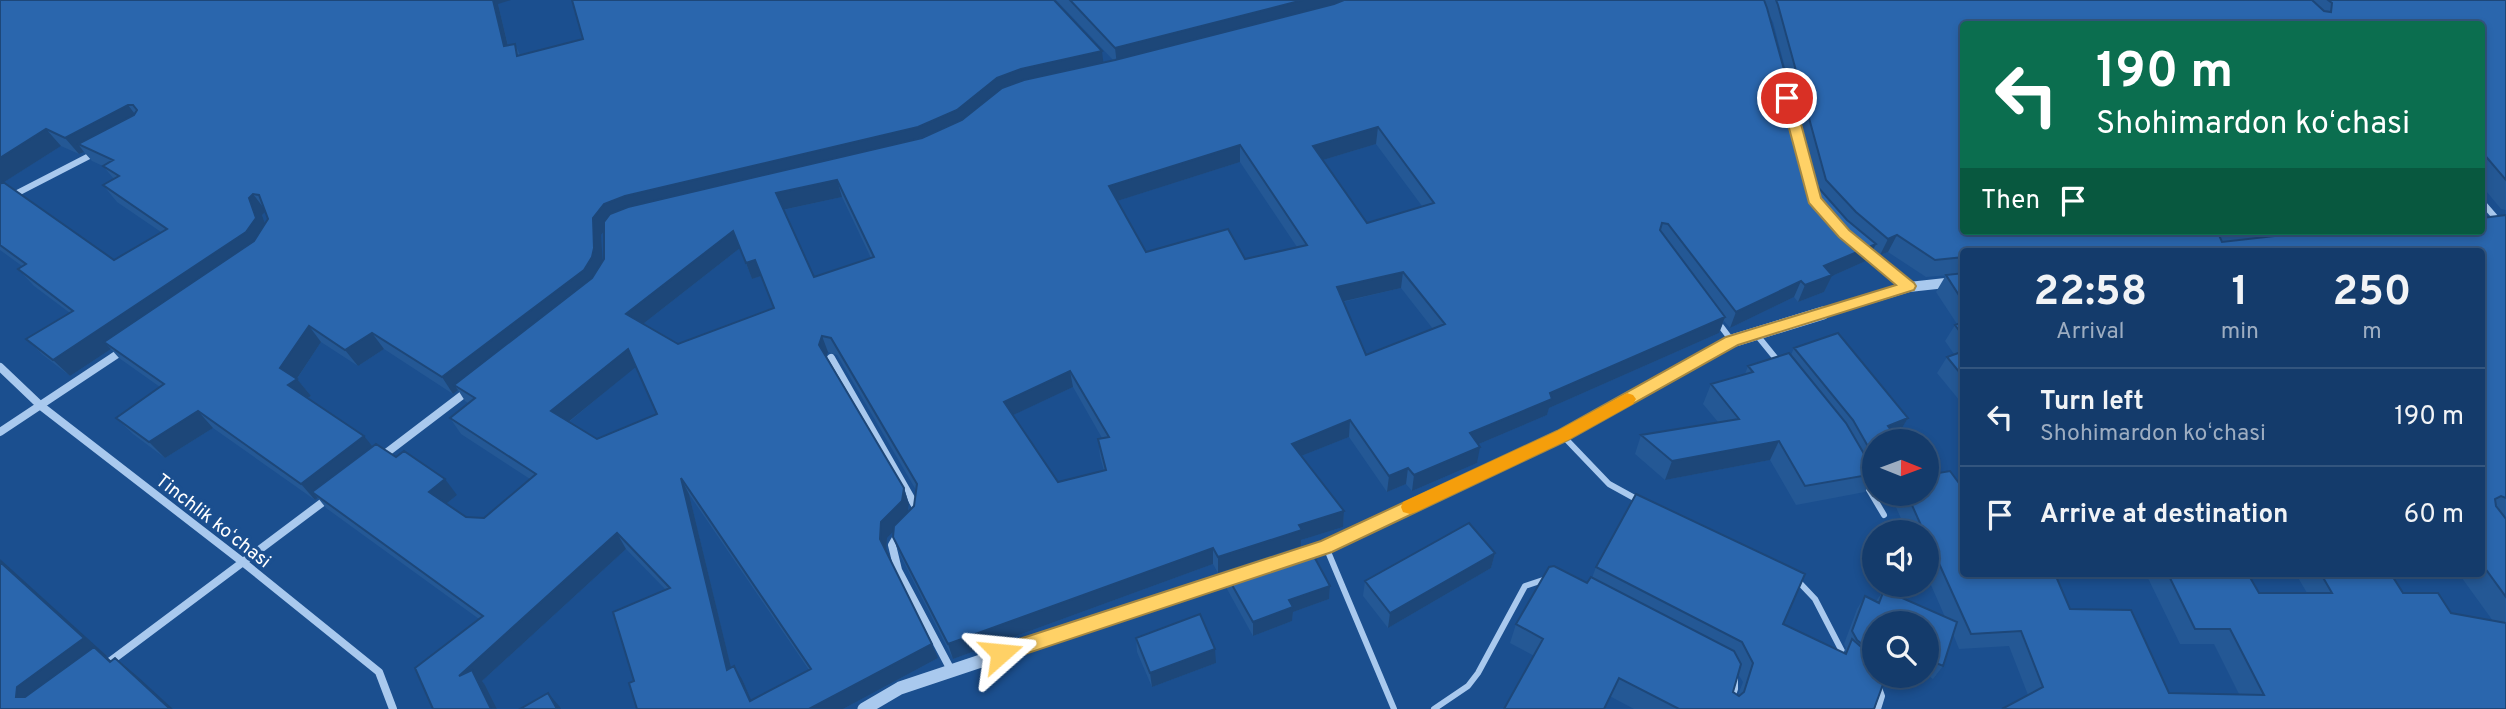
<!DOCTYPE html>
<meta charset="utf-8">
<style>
:root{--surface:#143b6b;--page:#214673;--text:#f1f3f6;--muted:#9dadc1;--line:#33557e}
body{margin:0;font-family:Overpass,sans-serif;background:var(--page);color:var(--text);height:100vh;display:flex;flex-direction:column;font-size:26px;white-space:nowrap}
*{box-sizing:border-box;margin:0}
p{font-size:23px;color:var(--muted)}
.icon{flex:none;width:38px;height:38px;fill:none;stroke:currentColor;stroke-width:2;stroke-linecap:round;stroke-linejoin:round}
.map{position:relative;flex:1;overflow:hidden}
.sheet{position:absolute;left:1960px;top:248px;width:525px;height:329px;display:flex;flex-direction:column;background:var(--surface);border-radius:7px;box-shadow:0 4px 10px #0003,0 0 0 2px var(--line)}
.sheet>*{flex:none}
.banner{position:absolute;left:1960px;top:21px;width:525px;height:214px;border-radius:7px;box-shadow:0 4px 10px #0003,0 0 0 2px var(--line);background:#0b6e4f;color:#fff;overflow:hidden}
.needle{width:46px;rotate:91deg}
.fabs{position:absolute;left:1862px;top:429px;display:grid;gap:14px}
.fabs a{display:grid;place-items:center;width:77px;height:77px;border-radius:50%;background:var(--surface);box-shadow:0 4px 10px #0003,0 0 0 2px var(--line);font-size:35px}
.pin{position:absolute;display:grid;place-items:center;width:60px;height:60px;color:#fff;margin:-30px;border:4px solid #fff;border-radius:50%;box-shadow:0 2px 7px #0007}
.me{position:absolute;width:77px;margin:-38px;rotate:72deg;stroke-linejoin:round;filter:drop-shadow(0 0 5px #0008)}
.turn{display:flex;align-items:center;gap:24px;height:147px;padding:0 21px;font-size:32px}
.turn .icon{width:91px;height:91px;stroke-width:2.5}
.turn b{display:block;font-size:49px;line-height:60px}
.then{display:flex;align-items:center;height:66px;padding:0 21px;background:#0003;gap:14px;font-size:26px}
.eta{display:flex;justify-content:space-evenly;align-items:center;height:119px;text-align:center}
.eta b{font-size:42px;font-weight:700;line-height:49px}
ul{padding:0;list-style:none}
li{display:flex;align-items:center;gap:21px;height:98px;padding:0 21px;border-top:2px solid var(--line)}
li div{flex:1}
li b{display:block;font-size:26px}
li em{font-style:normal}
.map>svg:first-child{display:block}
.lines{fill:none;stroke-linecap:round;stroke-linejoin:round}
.service{stroke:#a9c9ee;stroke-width:6}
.minor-far1{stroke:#a9c9ee;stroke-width:6}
.minor{stroke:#a9c9ee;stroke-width:8}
.tertiary-far1{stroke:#a9c9ee;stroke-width:10}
.tertiary{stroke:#a9c9ee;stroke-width:13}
.wall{fill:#245895;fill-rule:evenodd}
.shaded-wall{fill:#1d4779}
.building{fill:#2a66ad;stroke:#1d4779;stroke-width:2;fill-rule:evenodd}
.route{fill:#ffd166;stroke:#a68842;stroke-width:2}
.slow{fill:#f59e0b}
.labels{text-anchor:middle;stroke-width:7;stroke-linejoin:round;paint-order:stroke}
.street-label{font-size:19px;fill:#fff;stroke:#1b4f8f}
</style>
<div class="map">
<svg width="2506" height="709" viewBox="0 0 2506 709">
<rect width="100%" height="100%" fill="#1b4f8f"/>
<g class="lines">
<path class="service" d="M1717,321l15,20
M1756,334l22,27
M1564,437l45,47 29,16
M1865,483l19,32
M1326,547l68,162
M1797,580l18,19 30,58
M1878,685l4,11 -4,13
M1434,709l34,-23 10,-13 47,-87 21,-7
M1728,709l7,-20v-12"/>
<path class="minor-far1" d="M0,202l97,-50
M2482,202l13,15
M1863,249l46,38"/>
<path class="minor" d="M831,358l85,149
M0,367l41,39 203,157 135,109 14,37
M0,432l122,-81
M381,457l88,-67
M899,533l-7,12 6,25 53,100
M104,666l223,-167"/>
<path class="tertiary-far1" d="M1817,315l92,-28 55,-6"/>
<path class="tertiary" d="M1296,556l30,-9 237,-112 169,-94 91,-28
M864,709l36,-21 342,-114"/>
</g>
<path class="wall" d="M0,0l498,4 10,41 7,-1 5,11 583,7 10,-2 -57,-60h1450v210l-5,-1 -19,-23v-162l-518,207h518l24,-16v494l-478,-14 -19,-49 -50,3 -6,-15 -10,32 -10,13 -6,-4v-52h-53v86h-240l-124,-66 6,-19 71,-41 5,-5 4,-11 187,57 60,29 3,-5 -2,-4 13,-35 8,-13 11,5 8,-11 61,27 -18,-41v-44h-20l-16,-36 2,-2h34l37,80 106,35 99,84 70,1 -25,-50h-34l-34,-70h102l11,19h48l-11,-19h95l12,19 48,20 42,8 -34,-47h23v-322h-518v154l-27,-33 10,-16 7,-3 -9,-13 10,-16 2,-1 -21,-32 10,-17h4l-24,2 -38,-25 -8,3 -7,-5 -5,10 -36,16 -8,16 -26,10 -4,-5 -64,31 -6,-7 -5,12 -170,75 -2,7 -68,29 -2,19 -65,28 -6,-7 -19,8 -38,-55 -48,19 43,55 -1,16 -42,13v6l-83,27 -5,-9 -260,95 -54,-106 -6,-16 1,-7 -7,8 -1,13 52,107 -95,51h-206l-3,-28 32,-91 -40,-41 -144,132 3,4 12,24h-64l46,-90 -153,-111 -8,-10 -3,2 -102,-72 -48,30 -32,-24 -17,-16 44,-31 -41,-29 -8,-9 -41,27 -27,-21 -17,-16 44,-26 -36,-27 -16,-17 4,-3 -22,-16zM1769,15l4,7 43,164zM1376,144l46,62 -55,17 -44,-63zM61,146l18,8 5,-2 8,9 11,5 11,13 -11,6 14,17 44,30 -47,28 -110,-78zM1240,162l57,85 -52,12 -99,-7 -29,-51zM842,197l29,61 -57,19 -31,-67zM265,211l3,8 -3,5 -3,-9zM604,231v28l-2,2 -1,-26zM740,248l12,31 9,-3 13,32 -96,36 -35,-20zM1401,288l32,41 -67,26 -23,-53zM321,342l37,24 26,-17 69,45 5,-4 7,11 3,2 -18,15 11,16 69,45 -46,39 -18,-1 -20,-13 11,-9 -61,-38 -23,-11 -65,-48 3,-2 -14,-17zM828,352l9,3 79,135 -2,16 -6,7 1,-9 -5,-16 -77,-131zM636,366l21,48 -60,25 -28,-17zM1073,387l29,51 -4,1 2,17 4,15 -46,11 -45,-67zM689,494l120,176 -58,30 -8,-19 -12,-13zM1738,674l5,8 -5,13 -5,-3z
M1794,348l114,70 -9,15 -25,8v45l-3,-5 -6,11 -69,13 -26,-45 -105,20 -30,-26 6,-19 77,-13 -15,-18 8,-20 34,-10 3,-8 43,-11z
M1495,553l-4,15 -103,60 -25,-32 2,-15z
M1227,576l103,10 -1,13 -36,13 -1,9 -39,15 -26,-47z
M1136,638l80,25 -64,24 -15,-35z"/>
<path class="shaded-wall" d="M493,0h18l-13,4 14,59 -8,-17z
M1303,0h52l-238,65 -2,-17z
M1102,51l2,17 -144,59 -348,94 -11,14 2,30 -2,9 -147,111 4,5 -5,4 -11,-17 151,-159 11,-14 21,-8 372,-118 24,-9z
M128,105l13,17 -63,22 6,8 -5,2 -14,-16z
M1378,127l-2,17 -63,19v-17z
M46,129l15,17 -60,38 -1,12v-38z
M1240,145v17l-129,41 -2,-17z
M837,180l5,17 -60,13 -6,-17z
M253,194l13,17 -4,4 7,20 -165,107 7,7 -41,27 -17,-16z
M733,231l7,17 -106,83 -8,-17z
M1897,235l-9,17 -8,3 8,-16z
M1876,244l-8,16 -36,16 -8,16 -26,10 7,-17 19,-19z
M755,260l6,16 -9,3 -6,-16z
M1403,272l-2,16 -65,15 1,-16z
M1801,281l-7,16 -64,31 6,-16z
M1725,317l-6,16 -170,75 -2,7 -80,34 3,-16 80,-40z
M309,326l12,16 -25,38 1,-1 14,17 -9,5 -14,-16 -8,-17z
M372,333l12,16 -26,17 -13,-16z
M822,336l6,16 -3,9 -6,-16z
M628,349l9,17 -75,61 -11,-16z
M1070,371l3,16 -66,31 -3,-16z
M198,411l15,17 -48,30 -16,-16z
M1908,418l-9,15 -19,7 8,-14z
M1350,420l-1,17 -58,23 1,-16z
M364,436l13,16 -65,40 6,6 -3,2 -14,-16z
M1779,441l-9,19 -105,20 7,-19z
M1480,447l-3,16 -65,28 2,-16z
M1408,468l-2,16 -19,8 2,-16z
M681,478l8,16 46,190 -8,-14z
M445,479l12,16 -16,13 -12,-16z
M904,488l5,16 -2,13 -20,21 -1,16 -6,-15 1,-17z
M1344,511l-1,16 -42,13v6l-83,27v-16l81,-32z
M617,533l9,16 -144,132 3,4 12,24h-6l-32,-33z
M1213,548v16l-260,95 -5,-15z
M1495,553l-4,15 -103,60 2,-15z
M0,559l107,97h-1l10,9 -75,39 -25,-7z
M1330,586l-1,13 -36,13 -1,9 -39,15v-14l36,-22z
M932,644l6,14 -95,51h-34z
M1215,649l1,14 -64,24 -2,-14z
M115,658l22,18 36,33h-3z
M734,666l9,15 12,28 -5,-8z
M548,693l12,14 1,2h-4z"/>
<path class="building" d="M0,0h493l11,46 11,-2 2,12 66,-17 -11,-39h482l48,51 -81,18 -24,9 -40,32 -39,17 -293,69 -21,8 -11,14 1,30 -2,9 -8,13 -142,107 -70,-44 -27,17 -36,-24 -29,42 17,11 -9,6 76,51 -63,48 -103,-73 -49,31 -33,-24 48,-34 -60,-42 150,-101 14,-22 -9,-24 -6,-1 -4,4 7,20 -10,14 -193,128 -27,-21 47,-28 -55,-42 8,-5 -26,-19v-61l3,-2 111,78 53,-31 -64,-44 16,-9 -16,-10 10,-6 -35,-16 56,-29 3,-5 -4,-5h-5l-63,33 -19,-9 -46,29z
M1070,0h233l-188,48z
M1344,0h420l3,8 49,177 31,35 29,24 -52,22 8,9 -27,10 -4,-4 -65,31 -68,-88 -6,-1 -2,7 65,87 -175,76 2,6 -82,34 10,14 -66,28 -6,-7 -19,8 -39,-56 -58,24 52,67 -45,14 3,5 -84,27 -5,-9 -265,96 -55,-107 1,-11 20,-20 3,-22 -86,-146 -9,-2 -3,9 85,143 -2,13 -21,21 -1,17 52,105 -123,65h-172l-8,-26 5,-2 -21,-69 57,-24 -53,-55 -158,143 13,-6 19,39h-58l-18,-41 68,-52 -171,-124 64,-48 20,13 8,-6 41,28 -16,13 37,25 18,1 52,-44 -86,-56 25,-20 -21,-13 138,-107 12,-19v-37l6,-8 18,-7 294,-69 40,-18 40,-32 22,-8 91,-20 219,-56zM1378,127l56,76 -67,20 -54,-77zM1240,145l67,100 -62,14 -17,-30 -82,23 -37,-66zM837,180l37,77 -60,20 -38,-84zM733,231l13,32 9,-3 19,48 -96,36 -52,-30zM1403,272l42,52 -79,31 -29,-68zM628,349l29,65 -60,25 -46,-28zM1070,371l39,66 -11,2 8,31 -48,12 -54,-80zM681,478l130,191 -61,32 -16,-35 -7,4z
M1776,0h536l12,11 7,1 1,-9 -4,-3h178v180l-23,-27h-1v-129h-518v207h256l-2,2 4,9 98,-11h162v-13l24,-3v283l-5,-2 -6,3 1,7 10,13v78l-24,-33v-312h-518v5l-29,3 -38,-25 -9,4 -32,-27 -30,-32 -48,-175z
M1964,273v30l-18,-28z
M1964,322v15l-9,-12z
M1838,333l70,85 -20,8 11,15h-25v16l-21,-37 -59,-72z
M1964,351v27l-17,-21z
M1789,353l57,70 28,48v3l-69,12 -26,-45 -107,20 -31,-26 98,-16 -28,-35 42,-12 -5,-6z
M1950,471l14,19v84h91l15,35 61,1 38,83 95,2 -34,-66h-35l-27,-55h80l11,19h73l-11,-19h70l12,19h35l13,20 55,10v86h-504l41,-22 -22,-56 -50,3 -44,-97v-5h-3l-17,-38h20v-19z
M1636,494l169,80 -22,50 63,30 6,-15 22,19v18h12l-12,33h-195l-60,-31 -15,31h-100l39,-70 -27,-15 33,-57 5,-1 33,17 4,-6 143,74 7,13 -8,28 6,4 5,-4 9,-29 -11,-21 -146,-75z
M1469,523l26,30 -105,60 -25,-32z
M1310,549l20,37 -41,14 4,7 -40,15 -26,-46z
M0,562l84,76 -67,49 -1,10h9l69,-50 16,15 5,-4 55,51h-170z
M1884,590l73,32 -14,44 -16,-7v-36h-53v31l-17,-14 -5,-9 13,-35 14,7z
M1200,614l15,35 -65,24 -14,-35z
M548,693l9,16h-37z"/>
<path class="route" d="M1787,93l7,5 27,100 28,32 65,53 2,3 -2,4 -176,55 -170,95 -236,112 -331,110 -6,-3 -3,-6 3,-6 6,-2 320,-104 236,-110 169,-94 170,-52 -57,-48 -30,-34 -28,-105z"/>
<path class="slow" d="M1627,393l6,2 3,4 -3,5 -65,36 -152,72 -6,2 -7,-2 -2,-5 2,-5 154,-71z"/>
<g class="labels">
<g class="street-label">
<text transform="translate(214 520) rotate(38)" y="7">Tinchlik koʻchasi</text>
</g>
</g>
</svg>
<div class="fabs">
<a><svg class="needle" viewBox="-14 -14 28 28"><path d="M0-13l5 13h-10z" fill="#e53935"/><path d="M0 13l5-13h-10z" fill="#9dadc1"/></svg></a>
<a><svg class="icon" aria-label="sound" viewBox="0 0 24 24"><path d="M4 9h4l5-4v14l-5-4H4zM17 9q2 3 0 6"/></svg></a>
<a><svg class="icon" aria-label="search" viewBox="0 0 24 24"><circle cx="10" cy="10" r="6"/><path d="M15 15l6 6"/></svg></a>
</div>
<div class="pin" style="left:1787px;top:98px;background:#d93025"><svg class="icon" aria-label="arrive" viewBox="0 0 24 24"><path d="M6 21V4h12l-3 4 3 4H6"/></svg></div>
<svg class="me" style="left:1001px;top:653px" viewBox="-20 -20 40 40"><path d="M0-17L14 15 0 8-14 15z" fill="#ffd166" stroke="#fff" stroke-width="4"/></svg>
<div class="banner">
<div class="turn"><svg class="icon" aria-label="left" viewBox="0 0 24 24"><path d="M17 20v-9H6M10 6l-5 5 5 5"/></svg><div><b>190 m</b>Shohimardon koʻchasi</div></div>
<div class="then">Then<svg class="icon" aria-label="arrive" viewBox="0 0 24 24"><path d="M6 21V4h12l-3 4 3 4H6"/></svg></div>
</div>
<section class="sheet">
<div class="eta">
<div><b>22:58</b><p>Arrival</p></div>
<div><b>1</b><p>min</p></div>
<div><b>250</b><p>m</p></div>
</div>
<ul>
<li><svg class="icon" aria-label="left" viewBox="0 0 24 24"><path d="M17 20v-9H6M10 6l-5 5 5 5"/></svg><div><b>Turn left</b><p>Shohimardon koʻchasi</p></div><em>190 m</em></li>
<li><svg class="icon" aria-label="arrive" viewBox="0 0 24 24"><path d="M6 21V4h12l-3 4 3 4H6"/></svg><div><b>Arrive at destination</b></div><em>60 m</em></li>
</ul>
</section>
</div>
